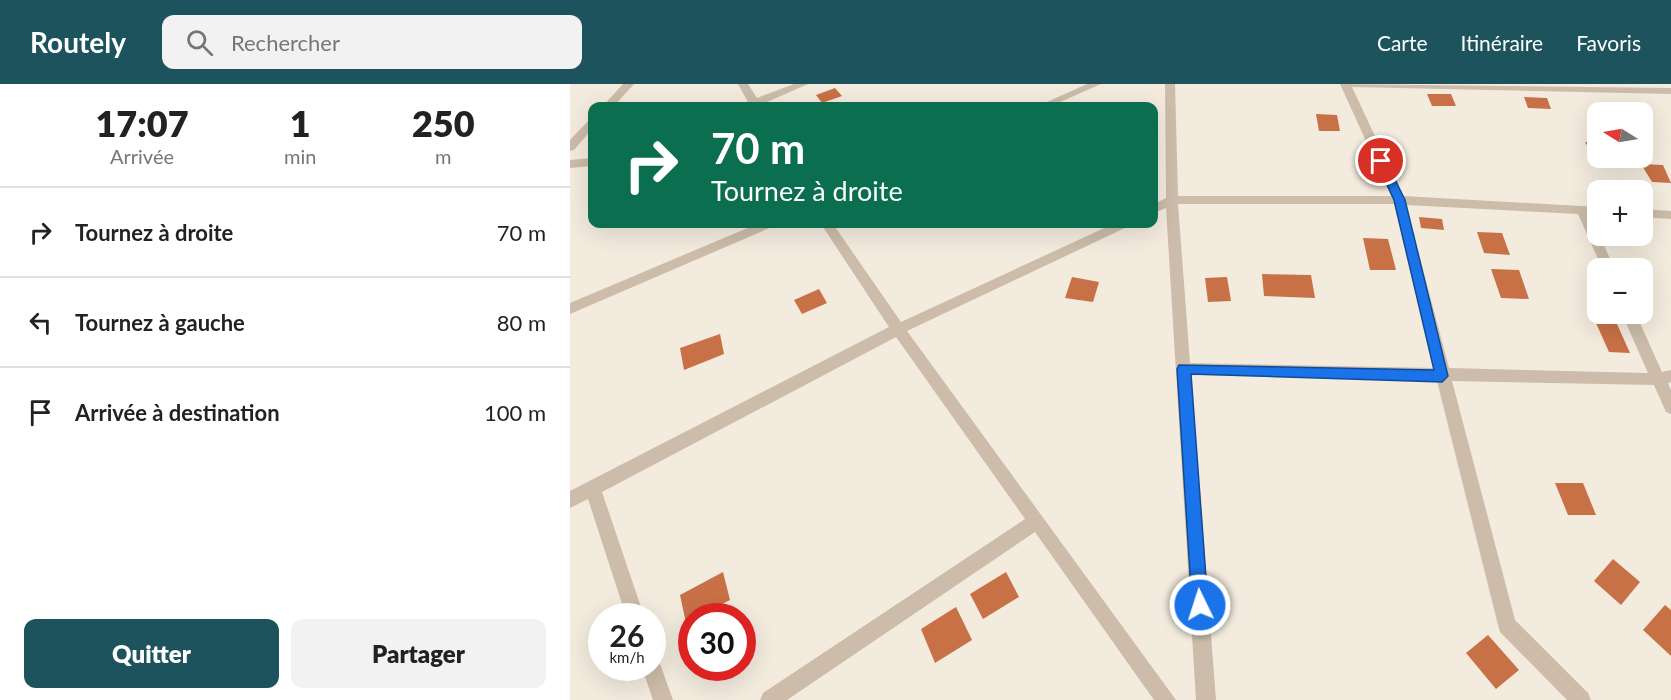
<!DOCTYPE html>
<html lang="fr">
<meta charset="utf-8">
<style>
:root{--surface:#fff;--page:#f2f2f2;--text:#222;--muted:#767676;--line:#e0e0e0;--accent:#1d535c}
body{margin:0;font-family:Lato,sans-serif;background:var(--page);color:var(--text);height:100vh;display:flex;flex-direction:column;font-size:22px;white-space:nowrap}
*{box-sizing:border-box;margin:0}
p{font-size:20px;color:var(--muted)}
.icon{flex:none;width:33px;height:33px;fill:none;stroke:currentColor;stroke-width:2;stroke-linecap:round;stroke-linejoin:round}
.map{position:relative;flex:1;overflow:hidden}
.details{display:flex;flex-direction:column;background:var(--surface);width:570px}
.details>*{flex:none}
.hud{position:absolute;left:18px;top:18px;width:570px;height:126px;border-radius:12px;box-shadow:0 6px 24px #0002;background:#0b6e4f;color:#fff;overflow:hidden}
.needle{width:39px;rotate:281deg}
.tools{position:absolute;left:1017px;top:18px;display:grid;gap:12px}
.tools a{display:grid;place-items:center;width:66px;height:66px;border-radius:12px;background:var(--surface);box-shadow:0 6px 24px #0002;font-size:30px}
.speed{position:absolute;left:18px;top:519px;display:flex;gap:12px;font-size:30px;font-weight:700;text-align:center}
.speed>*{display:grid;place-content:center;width:78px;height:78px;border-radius:50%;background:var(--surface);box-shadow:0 6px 24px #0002;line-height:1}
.speed small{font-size:15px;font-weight:400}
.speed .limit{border:9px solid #d22;background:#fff;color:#111}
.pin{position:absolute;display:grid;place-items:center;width:51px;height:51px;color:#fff;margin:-26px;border:3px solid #fff;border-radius:50%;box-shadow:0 2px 6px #0007}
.me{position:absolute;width:66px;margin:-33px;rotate:356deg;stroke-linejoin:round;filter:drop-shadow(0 0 4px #0008)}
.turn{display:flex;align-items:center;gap:21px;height:126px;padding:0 24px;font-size:27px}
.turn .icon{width:78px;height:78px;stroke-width:2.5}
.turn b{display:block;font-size:42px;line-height:51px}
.eta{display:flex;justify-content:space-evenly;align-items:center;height:102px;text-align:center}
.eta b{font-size:36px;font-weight:800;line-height:42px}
.action{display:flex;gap:12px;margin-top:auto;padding:12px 24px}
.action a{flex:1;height:69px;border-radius:12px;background:var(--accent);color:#fff;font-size:24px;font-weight:800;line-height:69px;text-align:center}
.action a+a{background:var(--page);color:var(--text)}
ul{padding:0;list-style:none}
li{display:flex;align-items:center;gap:18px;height:90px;padding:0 24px;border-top:2px solid var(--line)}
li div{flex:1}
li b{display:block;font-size:22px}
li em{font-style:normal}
header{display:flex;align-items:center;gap:36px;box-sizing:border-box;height:84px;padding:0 30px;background:var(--accent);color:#fff}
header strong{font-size:28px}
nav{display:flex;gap:33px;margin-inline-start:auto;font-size:21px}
.search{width:420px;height:54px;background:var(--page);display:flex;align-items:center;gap:15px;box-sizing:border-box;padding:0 21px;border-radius:12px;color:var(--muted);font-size:22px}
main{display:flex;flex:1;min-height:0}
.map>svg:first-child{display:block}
.building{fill:#c97146}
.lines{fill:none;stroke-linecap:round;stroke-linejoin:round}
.minor{fill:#ccbca9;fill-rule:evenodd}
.route{fill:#1a73e8;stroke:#114b97;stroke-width:1.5}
</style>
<header>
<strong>Routely</strong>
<div class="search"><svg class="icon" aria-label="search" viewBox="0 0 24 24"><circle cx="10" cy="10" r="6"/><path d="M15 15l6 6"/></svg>Rechercher</div>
<nav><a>Carte</a><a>Itinéraire</a><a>Favoris</a></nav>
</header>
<main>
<section class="details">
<div class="eta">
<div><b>17:07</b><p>Arrivée</p></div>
<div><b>1</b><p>min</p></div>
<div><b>250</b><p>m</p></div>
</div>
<ul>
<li><svg class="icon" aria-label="right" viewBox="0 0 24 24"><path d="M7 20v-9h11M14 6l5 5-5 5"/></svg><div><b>Tournez à droite</b></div><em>70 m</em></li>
<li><svg class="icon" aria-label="left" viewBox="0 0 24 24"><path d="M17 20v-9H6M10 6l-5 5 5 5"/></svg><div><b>Tournez à gauche</b></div><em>80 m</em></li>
<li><svg class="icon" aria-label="arrive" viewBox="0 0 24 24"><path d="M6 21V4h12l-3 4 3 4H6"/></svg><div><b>Arrivée à destination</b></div><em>100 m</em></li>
</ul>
<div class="action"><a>Quitter</a><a>Partager</a></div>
</section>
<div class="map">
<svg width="1101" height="616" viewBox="0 0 1101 616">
<rect width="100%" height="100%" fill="#f3ebde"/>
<path class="building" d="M265,4l7,8 -20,7 -6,-8z
M857,10h24l5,12h-24z
M954,13l23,1 4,11 -23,-1z
M1034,18l19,1 6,9h-19z
M746,30l21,1 3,16h-21z
M1015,58h13v10h-7z
M1071,80l22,1 8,18 -19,-1z
M849,133l23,2 2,11 -23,-2z
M907,148l25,1 8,22 -26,-2z
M793,154l25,1 8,31h-26z
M921,185l28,1 10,29 -28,-1z
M692,190l49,1 4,23 -51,-2z
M502,193l27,5 -6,20 -28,-4z
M657,193l4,24 -23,1 -3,-24z
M249,205l8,14 -25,11 -8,-14z
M1026,239l21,1 13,29 -21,-1z
M150,250l4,20 -40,16 -4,-22z
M985,399h28l13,32h-28z
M1043,475l27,23 -19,23 -27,-24z
M153,488l7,28 -31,16h-7v5l-6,2 -6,-28z
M436,488l13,25 -36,22 -13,-25z
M1095,521l6,5v46l-28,-26z
M386,523l16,33 -37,23 -14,-34z
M918,551l31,35 -23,19 -30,-36z"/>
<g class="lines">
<path class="minor" d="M53,0h11l-20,22h-11z
M168,0h10l9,14 37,-14h14l-48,21 1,1h-19l6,-4z
M517,0h14l-50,22h-13z
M595,0h10l3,112h213l-51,-112 331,4v6l-319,-7 51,109 195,11v8h-8l8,21h2l14,32h-12l-24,-54 -172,-9 43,163 199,5 -26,-59h14l26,58 9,-2v12l-3,1 3,7v24l-5,-2 -12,-27 -202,-4 63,239 73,73 3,7h-24l-67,-68 -2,-7 -61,-244 -246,-6 25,325h-20l-30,-492 -12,5v-9l12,-6zM608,120h216l40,164 -244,-5z
M22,36v9l-18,21 -4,1v-11l18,-19z
M22,74v8l-22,2v-8z
M1072,125l29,2v8l-29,-2z
M187,140h17l-2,3 -202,87v-11z
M251,140h12l68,98 212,-98h16l-2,3 -220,104 269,369h-22l-119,-168 -248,168h-27l3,-7 262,-174 -129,-182 -294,155 42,124h-18l-38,-117 -18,9v-17l319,-164z
M82,575l7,2 14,39h-20l-11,-32h10z"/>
</g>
<path class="route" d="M811,74l5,3 19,39 43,176 -6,6 -251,-8 17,231 -2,6 -6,3 -6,-3 -2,-6 -15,-236 2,-4 255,5 -40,-170 -18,-39z"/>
</svg>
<div class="tools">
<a><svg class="needle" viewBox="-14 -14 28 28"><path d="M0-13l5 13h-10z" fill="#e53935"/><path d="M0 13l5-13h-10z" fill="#767676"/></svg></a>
<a>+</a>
<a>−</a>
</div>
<div class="speed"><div>26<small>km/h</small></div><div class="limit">30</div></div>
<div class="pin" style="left:811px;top:77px;background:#d93025"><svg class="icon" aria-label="arrive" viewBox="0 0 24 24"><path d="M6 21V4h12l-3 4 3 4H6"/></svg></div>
<svg class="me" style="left:630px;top:521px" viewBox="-20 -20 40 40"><circle r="17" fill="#1a73e8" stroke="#fff" stroke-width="3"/><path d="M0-11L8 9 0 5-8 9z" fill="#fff"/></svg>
<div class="hud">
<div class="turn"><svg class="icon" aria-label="right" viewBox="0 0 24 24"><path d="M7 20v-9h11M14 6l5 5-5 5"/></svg><div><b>70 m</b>Tournez à droite</div></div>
</div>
</div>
</main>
